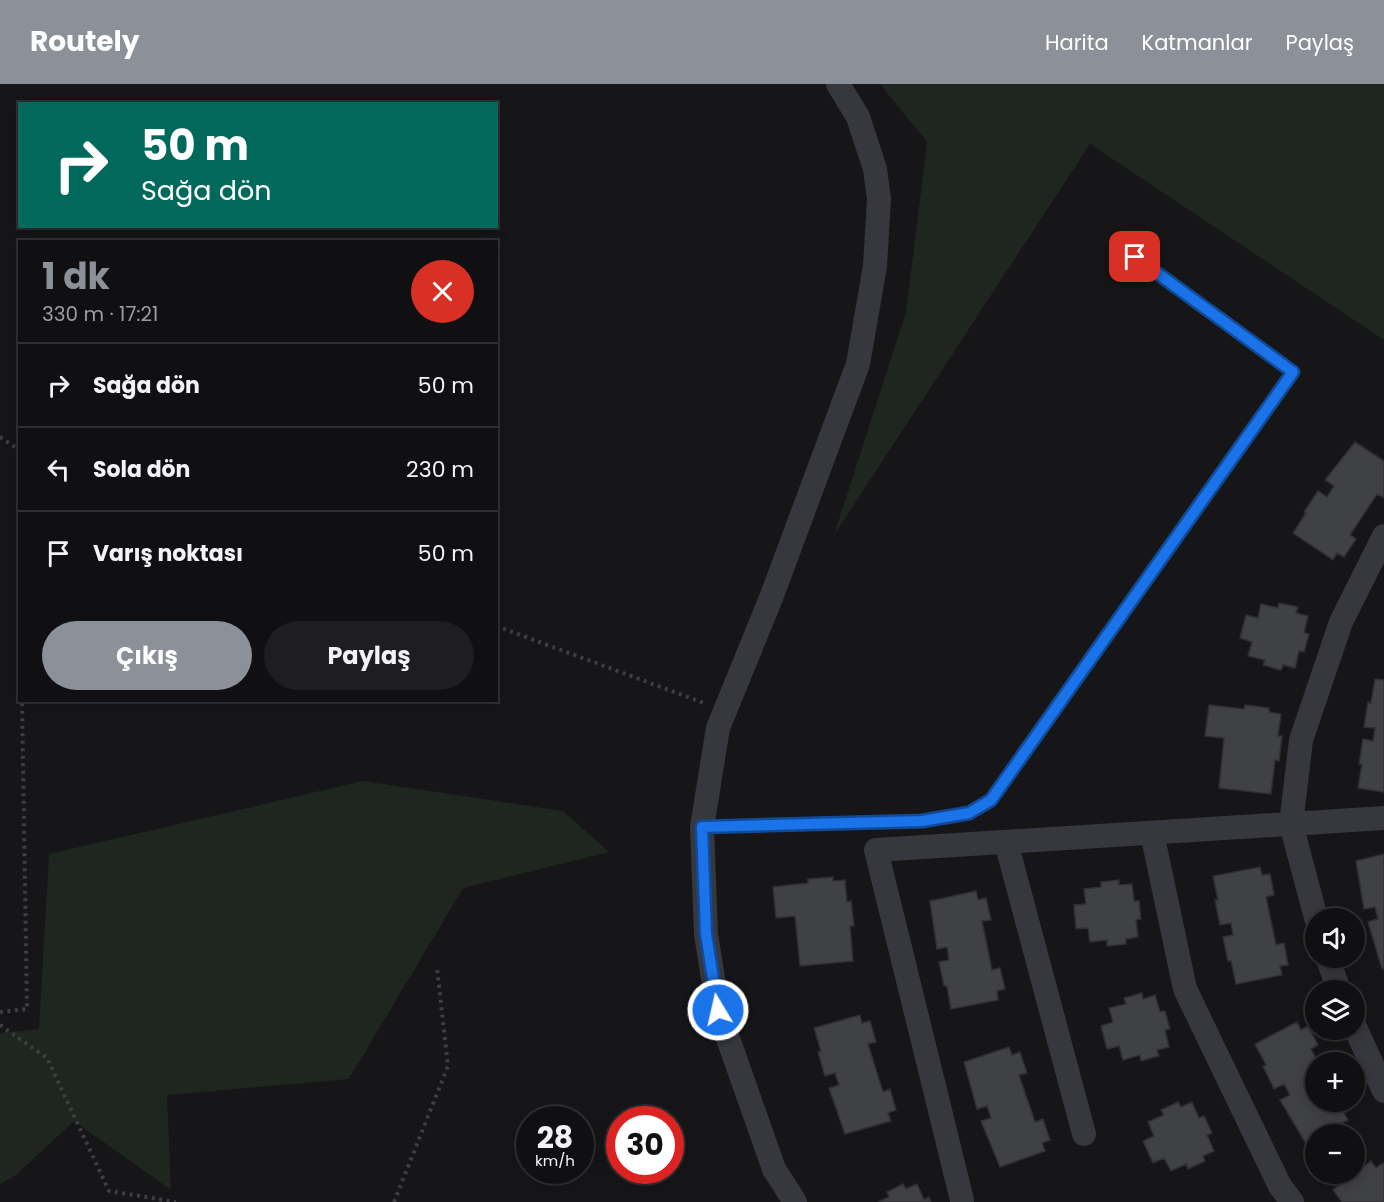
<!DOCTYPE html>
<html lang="tr">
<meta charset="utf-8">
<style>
:root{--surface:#101012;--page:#1e1e20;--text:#f1f3f6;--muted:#9c9d9f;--line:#303032;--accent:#8c9099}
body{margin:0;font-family:Poppins,sans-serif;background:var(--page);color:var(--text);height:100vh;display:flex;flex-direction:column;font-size:22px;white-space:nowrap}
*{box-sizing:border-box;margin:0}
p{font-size:20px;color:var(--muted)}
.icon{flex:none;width:33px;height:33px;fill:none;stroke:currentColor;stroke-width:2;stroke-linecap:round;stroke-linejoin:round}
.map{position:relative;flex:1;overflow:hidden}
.details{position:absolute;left:18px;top:156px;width:480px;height:462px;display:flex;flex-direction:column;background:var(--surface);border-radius:0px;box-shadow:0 3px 15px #0003,0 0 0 2px var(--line)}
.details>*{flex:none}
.top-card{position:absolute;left:18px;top:18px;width:480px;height:126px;border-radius:0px;box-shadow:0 3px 15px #0003,0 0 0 2px var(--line);background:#00695c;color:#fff;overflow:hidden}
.fabs{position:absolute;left:1305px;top:824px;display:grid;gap:12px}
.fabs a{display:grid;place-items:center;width:60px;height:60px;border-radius:50%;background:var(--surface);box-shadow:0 3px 15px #0003,0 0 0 2px var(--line);font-size:30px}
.speed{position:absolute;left:516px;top:1022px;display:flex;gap:12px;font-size:30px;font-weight:700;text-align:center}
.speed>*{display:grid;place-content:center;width:78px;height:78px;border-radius:50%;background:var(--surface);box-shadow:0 3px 15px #0003,0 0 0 2px var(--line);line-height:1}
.speed small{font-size:15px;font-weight:400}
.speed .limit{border:9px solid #d22;background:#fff;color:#111}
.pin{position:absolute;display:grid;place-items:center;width:51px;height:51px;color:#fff;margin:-26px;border-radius:12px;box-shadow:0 3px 9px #0006}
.me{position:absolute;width:66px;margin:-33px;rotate:351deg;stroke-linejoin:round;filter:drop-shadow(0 0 4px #0008)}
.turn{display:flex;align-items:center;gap:21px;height:126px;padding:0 24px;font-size:27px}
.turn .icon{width:78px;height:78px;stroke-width:2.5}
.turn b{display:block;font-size:42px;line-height:51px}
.round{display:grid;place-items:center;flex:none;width:63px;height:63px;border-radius:32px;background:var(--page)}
.summary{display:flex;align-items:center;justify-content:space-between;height:102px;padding:0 24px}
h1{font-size:36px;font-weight:700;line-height:45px;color:var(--accent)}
.action{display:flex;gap:12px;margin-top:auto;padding:12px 24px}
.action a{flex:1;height:69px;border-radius:36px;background:var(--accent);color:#fff;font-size:24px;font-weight:700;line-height:69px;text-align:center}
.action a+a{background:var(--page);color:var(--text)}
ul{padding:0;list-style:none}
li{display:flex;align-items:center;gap:18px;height:84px;padding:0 24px;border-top:2px solid var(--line)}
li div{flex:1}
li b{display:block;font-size:22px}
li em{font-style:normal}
header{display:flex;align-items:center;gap:36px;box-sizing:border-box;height:84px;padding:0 30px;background:var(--accent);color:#fff}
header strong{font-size:28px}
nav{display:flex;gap:33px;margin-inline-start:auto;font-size:21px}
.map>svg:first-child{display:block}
.green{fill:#1e261f}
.building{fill:#404145;stroke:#303034;stroke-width:1.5}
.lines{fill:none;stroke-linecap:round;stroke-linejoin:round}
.path{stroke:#3d3f44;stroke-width:4;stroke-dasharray:3 4.5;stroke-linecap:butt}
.service{stroke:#37383d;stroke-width:12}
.minor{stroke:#37383d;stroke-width:24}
.route-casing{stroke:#114b97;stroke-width:15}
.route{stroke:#1a73e8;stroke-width:10}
</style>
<header>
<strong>Routely</strong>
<nav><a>Harita</a><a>Katmanlar</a><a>Paylaş</a></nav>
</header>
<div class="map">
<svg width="1384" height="1118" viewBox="0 0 1384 1118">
<rect width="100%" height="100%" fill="#161618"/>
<path class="green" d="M880,0h504v256l-294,-196 -256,391 72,-223 21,-170z
M363,697l200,30 46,41 -146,36 -114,191 -182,16 4,95 -97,-69 -59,55 -15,8v-151l39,-4 10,-175z"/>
<path class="building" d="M1355,358l29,19v37l-7,-4 -27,41 6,4 -12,18 -7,-4 -4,7 -40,-27 13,-20 -2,-1 14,-21 9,6 7,-11 -9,-6z
M1279,519l19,4 -2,6 12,3 -4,17 5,1 -5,18 -5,-1 -4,17 -12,-3 -2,5 -18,-5 2,-5 -17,-4 4,-14 -12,-4 6,-23 12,3 3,-14 17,4z
M1375,595l9,1v112l-26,-4 4,-24h-3l4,-25 10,2 2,-13 -11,-1 4,-25 3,1z
M1209,621l35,4 1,-4 24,3v4l12,2 -3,22h4l-3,25 -4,-1 -4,34 -52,-6 5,-50 -19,-2z
M1384,770v114l-2,1 -14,-47 10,-3 -3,-12 -11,2 -8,-48z
M1260,783l2,8 8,-1 4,21 -8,2 10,48 8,-2 4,22 -8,1 2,9 -46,9 -5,-23h-3l-5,-24 10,-2 -2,-12 -11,2 -5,-25h3l-5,-24z
M833,793v4l12,-1 2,22 4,-1 3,25h-4l3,35 -53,5 -5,-50 -19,2 -3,-31 35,-4v-4z
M1119,796v5l13,-1 2,17h5l2,18 -5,1 2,17 -12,2v5l-19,2v-6l-17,2 -2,-14 -12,1 -2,-24 12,-1 -2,-15 17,-2v-5z
M976,807l2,9 8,-2 5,22 -9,1 10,49 8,-2 5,21 -8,2 1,9 -47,9 -4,-23h-3l-5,-24 10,-2 -2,-13 -10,2 -7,-48z
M1142,909l1,6 12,-4 5,17 5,-1 5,18 -5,1 4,17 -12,3 2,6 -18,5 -1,-6 -17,5 -4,-14 -12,3 -6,-23 12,-4 -4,-14 17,-4 -2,-6z
M860,931l2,8 8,-2 6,21 -8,2 15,48 7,-3 6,21 -8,3 3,8 -46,13 -16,-46 10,-3 -4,-12 -10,3 -7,-24 3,-1 -7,-23z
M1297,938l4,8 7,-4 10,19 -7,4 7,13h-2v39h31l4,8 -7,4 4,7 -27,14h-5v3l-11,5 -25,-42 10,-5 -6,-11 -10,5 -11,-23 3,-1 -11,-21z
M1009,963l3,8 8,-3 7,21 -8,2 16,47 8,-3 7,21 -8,3 3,8 -45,16 -19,-46 10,-3 -4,-12 -10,3 -13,-47z
M1178,1018l3,5 11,-5 7,16 5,-2 8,17 -5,2 7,16 -11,5 2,5 -17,8 -2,-5 -15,7 -7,-13 -11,5 -10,-22 11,-5 -6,-14 16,-7 -3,-5z
M1371,1077l5,7 7,-5 1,2v37h-42l-9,-12z
M903,1100l3,5 11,-5 7,16 5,-3 2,5h-53l11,-5 -2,-5z"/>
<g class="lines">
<path class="path" d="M0,353l18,12
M20,366v82
M496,542l208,77
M0,928l27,-3 -5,-309
M0,941l47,33 62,133 67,11
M394,1118l54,-136 -11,-98"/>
<path class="service" d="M702,743l220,-6 47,-8 22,-13 302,-428 -158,-115"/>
<path class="minor" d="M1152,749l33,156 95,197 12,16
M1006,758l78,292
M1316,834l-25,-94 10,-84 40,-118 43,-86
M1327,873l12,33
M1354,941l30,66
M962,1116l-86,-350 508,-32
M795,1118l-21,-33 -56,-159 -12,-76 -4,-107 16,-99 53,-130 87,-234 17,-98 4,-67 -4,-30 -17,-52 -20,-33"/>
</g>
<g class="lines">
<g class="route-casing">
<path id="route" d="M718,926l-12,-76 -4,-107 220,-6 47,-8 22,-13 302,-428 -158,-115"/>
</g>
<use href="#route" class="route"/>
</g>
</svg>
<div class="fabs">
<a><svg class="icon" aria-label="sound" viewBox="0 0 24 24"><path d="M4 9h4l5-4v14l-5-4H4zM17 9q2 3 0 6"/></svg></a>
<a><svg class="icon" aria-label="layers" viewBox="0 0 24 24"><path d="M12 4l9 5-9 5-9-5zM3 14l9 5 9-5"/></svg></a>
<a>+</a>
<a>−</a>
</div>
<div class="speed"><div>28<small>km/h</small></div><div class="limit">30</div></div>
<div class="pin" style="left:1135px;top:173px;background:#d93025"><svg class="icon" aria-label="arrive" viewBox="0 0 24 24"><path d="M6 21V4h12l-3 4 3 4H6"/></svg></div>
<svg class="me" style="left:718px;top:926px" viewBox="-20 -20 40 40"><circle r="17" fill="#1a73e8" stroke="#fff" stroke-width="3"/><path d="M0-11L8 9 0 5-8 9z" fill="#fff"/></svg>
<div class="top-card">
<div class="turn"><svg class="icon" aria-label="right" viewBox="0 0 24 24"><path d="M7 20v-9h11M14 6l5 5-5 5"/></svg><div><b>50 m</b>Sağa dön</div></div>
</div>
<section class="details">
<div class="summary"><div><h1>1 dk</h1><p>330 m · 17:21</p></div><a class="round" style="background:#d93025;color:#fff"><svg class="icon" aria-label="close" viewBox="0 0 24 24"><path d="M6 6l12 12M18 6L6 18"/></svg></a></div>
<ul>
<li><svg class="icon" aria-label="right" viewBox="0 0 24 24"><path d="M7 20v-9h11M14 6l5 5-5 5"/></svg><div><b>Sağa dön</b></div><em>50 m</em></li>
<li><svg class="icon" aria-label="left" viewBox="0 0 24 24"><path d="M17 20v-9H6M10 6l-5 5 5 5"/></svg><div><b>Sola dön</b></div><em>230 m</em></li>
<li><svg class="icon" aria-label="arrive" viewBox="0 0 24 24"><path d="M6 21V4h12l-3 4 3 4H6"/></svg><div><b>Varış noktası</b></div><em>50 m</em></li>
</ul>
<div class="action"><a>Çıkış</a><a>Paylaş</a></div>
</section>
</div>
